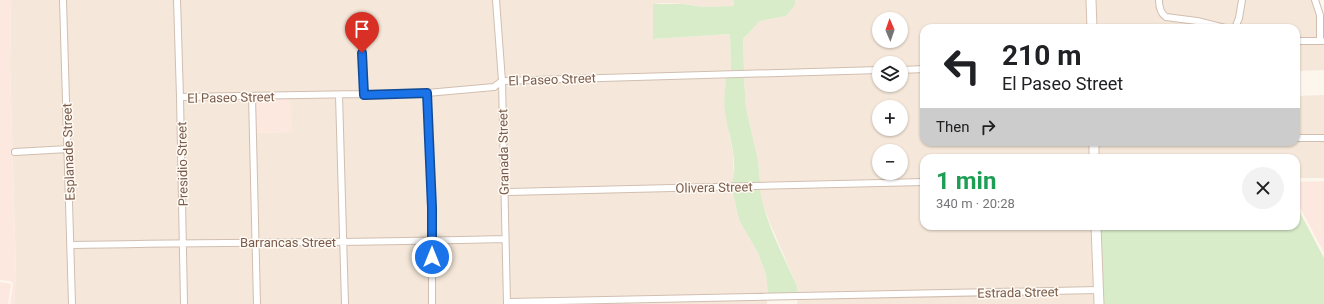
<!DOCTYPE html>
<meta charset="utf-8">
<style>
:root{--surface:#fff;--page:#f2f2f2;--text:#202124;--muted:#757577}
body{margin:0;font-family:Roboto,sans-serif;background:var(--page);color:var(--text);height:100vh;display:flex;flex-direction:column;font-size:15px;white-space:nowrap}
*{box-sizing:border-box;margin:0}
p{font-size:13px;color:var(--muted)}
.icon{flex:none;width:22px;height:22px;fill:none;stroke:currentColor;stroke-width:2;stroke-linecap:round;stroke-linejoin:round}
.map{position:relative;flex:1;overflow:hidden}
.details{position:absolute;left:920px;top:154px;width:380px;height:76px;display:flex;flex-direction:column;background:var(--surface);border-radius:12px;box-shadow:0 1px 3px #0004}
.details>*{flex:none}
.hud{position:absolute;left:920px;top:24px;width:380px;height:122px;border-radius:12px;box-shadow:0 1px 3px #0004;background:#fff;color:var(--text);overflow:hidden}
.needle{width:26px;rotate:358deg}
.fabs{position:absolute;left:872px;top:12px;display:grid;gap:8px}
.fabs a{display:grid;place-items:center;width:36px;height:36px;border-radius:50%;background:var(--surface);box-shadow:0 1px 3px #0004;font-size:20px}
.pin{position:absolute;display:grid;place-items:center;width:34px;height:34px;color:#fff;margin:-41px -17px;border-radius:50% 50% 50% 0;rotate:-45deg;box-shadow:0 0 4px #0007}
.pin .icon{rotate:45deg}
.me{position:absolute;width:44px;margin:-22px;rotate:0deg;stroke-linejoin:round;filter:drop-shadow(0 0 3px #0008)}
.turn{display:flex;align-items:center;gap:14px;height:84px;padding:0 16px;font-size:18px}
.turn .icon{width:52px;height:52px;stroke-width:2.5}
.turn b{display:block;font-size:28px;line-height:34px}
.then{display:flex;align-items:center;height:38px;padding:0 16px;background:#0003;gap:8px;font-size:15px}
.round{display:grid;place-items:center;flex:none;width:42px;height:42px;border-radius:21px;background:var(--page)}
.summary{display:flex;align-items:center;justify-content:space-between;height:68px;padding:0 16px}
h1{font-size:24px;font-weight:700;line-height:30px;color:#1e9e55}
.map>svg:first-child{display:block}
.residential{fill:#f5e8da;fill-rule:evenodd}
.commercial{fill:#fde8e0}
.green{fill:#d8ecc9}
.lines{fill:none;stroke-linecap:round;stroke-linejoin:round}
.street-casing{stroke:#d1beb0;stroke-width:8}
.secondary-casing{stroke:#d6c0b0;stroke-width:11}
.street{stroke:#fff;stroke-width:6}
.secondary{stroke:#fff;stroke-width:9}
.route-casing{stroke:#114b97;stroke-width:10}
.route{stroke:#1a73e8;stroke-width:7}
.labels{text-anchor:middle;stroke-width:3;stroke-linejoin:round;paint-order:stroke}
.street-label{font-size:13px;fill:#7a5c4d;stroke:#fffaf3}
</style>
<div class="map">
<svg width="1324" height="304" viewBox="0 0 1324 304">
<rect width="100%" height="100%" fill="#fdf6ec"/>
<path class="residential" d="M11,0h50l5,146 -53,3v6l53,-3 3,152h-55l2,-30 -2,-70 -4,-139z
M66,0h108l6,240 -107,2z
M179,0h314l6,79 -6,5 -67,6 -59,1 -3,-54h-5l2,55 -178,2z
M498,0h236v6l-31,1 -20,-3 -20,-1 -10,1v35l77,-5 1,37 -227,6z
M795,0h294v28h-165v38l-23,1v-4h-22v4l-135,4 -1,-32 17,-18 26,-5 9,-11zM879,19h22v22h-22z
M1094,0h62l1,8 3,9 4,3 33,4 16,4h-119z
M1162,0h77l-2,17 -5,10 -34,-9 -31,-4 -5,-8z
M1244,0h69l4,15v23h-21v-10h-58l4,-9z
M1296,44h28v26l-28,1z
M924,72v70h167v16h-167v20l-164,4 -2,-22 -12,-52 -2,-31 135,-3v11h22v-12zM879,107h22v22h-22zM879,151h22v22h-22z
M726,78l3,57 4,18 1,24 -2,6 -226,5 -1,-104z
M497,89h2l3,147 -67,2 -6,-142 65,-5z
M1324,95v40h-28v-39z
M424,96l5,113v29h-84l-3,-140z
M337,98l3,140 -81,1 -3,-106 35,-1 -1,-33z
M250,99l3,140 -67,1 -3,-140z
M1296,141h28v37h-28v-20h-199v-16h94v1z
M924,185v41h169l2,61 -297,6 -1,-7 -28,-65 -8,-22 -1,-10z
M732,189l7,31 19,33 8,21 2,20 -259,5 -3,-104z
M502,243l2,61h-69l-1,-60z
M429,244l1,60h-83l-1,-59z
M254,245l1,59h-68l-1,-58z
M259,245h81l2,59h-82z
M180,246l1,58h-106l-2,-55z
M1096,293v11h-299l1,-5z
M767,300v4h-191z"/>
<path class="commercial" d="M0,0h11l-1,65 6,209 -2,30h-4l3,-20 -2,-3 -11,-1z
M255,99h35l2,33 -36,1z
M1324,181v72l-28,-53v-18z
M0,282l11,2 -3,20h-8z"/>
<path class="green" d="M734,0h61v5l-9,11 -26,5 -17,18 1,32h-13l-1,-37 -77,5v-35h30l20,3 31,-1z
M744,77l2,31 12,52 2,22 -28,1c7,-23 -4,-48 -7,-71 -2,-11 1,-23 1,-34z
M732,189h28c4,31 24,68 37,97l1,7 -30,1 -2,-20 -8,-21 -19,-33z
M1296,205l28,53v46h-223l-2,-78h197z"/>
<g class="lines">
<g class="street-casing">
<path id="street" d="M63,0l9,304
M177,0l3,97 4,207
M496,0l6,81 5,223
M1159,0c0,6 1,13 7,17l31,4 28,7
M1315,0l5,15v26
M1235,28l4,-10 3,-18
M362,40l2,55
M1296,41h26
M901,70l23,-1
M427,93l5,116v95
M339,95l6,209
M252,96l5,208
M180,97l247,-4 67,-6 8,-6 377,-11
M1296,138h28
M15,152l53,-3
M504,192l420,-10
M71,245c144,-3 289,-2 434,-6
M507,302l591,-12"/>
</g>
<g class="secondary-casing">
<path id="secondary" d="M1091,0l1,28
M1094,142v16
M1096,226l3,78"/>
</g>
<use href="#street" class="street"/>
<use href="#secondary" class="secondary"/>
</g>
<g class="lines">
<g class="route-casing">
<path id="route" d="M362,53l2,42 63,-2 5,115v49"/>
</g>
<use href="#route" class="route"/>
</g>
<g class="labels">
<g class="street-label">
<text transform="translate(552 79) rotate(-2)" y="5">El Paseo Street</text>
<text transform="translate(231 97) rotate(-1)" y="5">El Paseo Street</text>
<text transform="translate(68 152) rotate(-92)" y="5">Esplanade Street</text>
<text transform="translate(503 152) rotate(-91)" y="5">Granada Street</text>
<text transform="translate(182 164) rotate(-91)" y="5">Presidio Street</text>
<text transform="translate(714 187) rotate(-1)" y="5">Olivera Street</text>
<text x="288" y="247">Barrancas Street</text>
<text transform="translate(1018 292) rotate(-1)" y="5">Estrada Street</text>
</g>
</g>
</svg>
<div class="fabs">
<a><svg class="needle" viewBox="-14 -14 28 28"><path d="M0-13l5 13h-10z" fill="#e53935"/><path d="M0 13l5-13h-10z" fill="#757577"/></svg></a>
<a><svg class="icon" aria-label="layers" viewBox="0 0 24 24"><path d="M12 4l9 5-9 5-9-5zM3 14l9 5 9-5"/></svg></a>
<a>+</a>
<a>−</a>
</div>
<div class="pin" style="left:362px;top:53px;background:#d93025"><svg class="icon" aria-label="arrive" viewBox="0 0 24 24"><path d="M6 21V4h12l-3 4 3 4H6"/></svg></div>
<svg class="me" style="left:432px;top:257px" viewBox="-20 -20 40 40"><circle r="17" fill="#1a73e8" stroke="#fff" stroke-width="3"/><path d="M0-11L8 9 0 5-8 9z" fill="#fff"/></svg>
<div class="hud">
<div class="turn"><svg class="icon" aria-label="left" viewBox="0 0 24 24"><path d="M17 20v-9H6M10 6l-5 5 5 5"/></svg><div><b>210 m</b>El Paseo Street</div></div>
<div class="then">Then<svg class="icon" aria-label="right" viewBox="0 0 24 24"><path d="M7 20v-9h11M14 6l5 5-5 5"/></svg></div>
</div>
<section class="details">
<div class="summary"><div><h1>1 min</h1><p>340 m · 20:28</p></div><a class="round"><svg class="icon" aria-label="close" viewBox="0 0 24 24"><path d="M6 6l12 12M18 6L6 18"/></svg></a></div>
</section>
</div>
